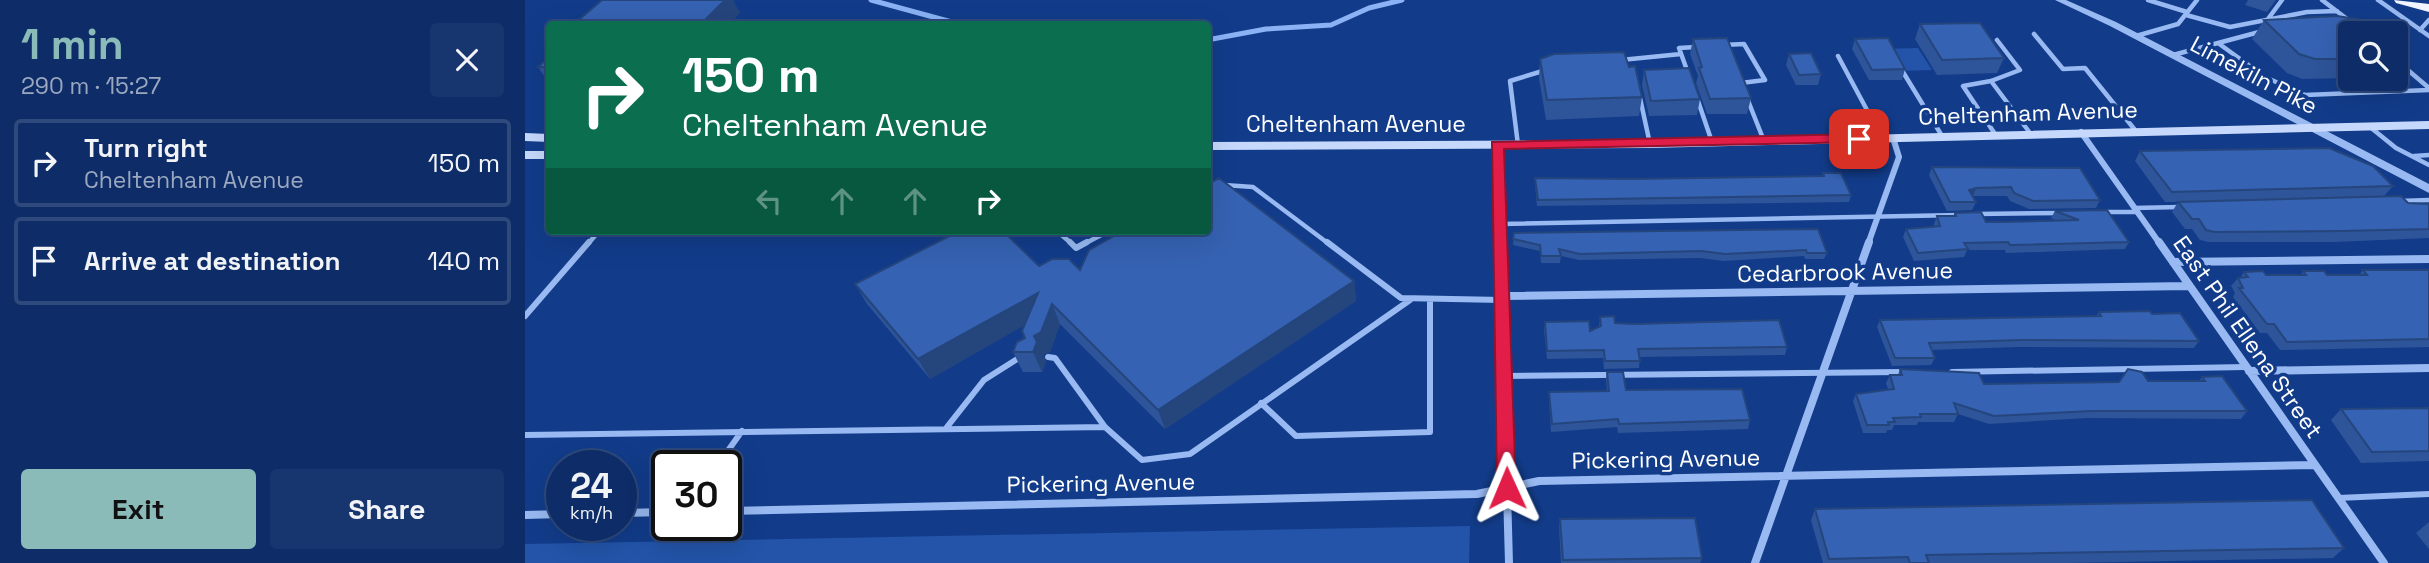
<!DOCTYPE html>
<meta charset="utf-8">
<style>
:root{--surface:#0e2d68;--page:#17356e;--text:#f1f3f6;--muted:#9ba8c0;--line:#2e497c;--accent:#8bbbb9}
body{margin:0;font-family:"Space Grotesk",sans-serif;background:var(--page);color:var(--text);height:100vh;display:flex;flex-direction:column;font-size:26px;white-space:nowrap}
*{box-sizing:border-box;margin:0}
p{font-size:23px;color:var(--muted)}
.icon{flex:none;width:38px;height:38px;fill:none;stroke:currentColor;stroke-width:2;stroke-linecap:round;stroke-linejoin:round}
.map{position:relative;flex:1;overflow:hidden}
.side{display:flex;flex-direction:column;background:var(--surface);width:525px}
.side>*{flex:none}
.top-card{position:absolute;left:21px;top:21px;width:665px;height:214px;border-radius:7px;box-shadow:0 7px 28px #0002,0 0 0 2px var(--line);background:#0b6e4f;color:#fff;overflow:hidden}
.buttons{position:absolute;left:1813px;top:21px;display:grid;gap:14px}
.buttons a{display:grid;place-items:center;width:70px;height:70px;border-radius:7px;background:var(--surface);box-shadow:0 7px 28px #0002,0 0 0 2px var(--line);font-size:35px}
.speed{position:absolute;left:21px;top:450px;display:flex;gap:14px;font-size:35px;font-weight:700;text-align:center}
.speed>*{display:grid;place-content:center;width:91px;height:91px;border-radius:50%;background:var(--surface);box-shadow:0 7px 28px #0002,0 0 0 2px var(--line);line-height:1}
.speed small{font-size:18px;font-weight:400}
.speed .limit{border:4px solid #111;border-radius:10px;background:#fff;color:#111}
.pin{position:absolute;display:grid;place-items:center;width:60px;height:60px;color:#fff;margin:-30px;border-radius:14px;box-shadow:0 4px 10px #0006}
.me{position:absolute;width:77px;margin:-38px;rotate:359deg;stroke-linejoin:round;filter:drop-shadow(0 0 5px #0008)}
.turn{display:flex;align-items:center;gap:24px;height:147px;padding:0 21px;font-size:32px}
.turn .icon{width:91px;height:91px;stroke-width:2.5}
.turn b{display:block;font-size:49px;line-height:60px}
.lanes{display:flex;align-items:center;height:66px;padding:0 21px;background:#0003;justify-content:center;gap:35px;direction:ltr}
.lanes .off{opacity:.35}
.round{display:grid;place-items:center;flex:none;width:74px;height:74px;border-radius:7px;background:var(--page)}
.headline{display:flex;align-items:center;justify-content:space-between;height:119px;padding:0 21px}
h1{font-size:42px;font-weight:700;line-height:52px;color:var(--accent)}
.action{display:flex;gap:14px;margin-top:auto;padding:14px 21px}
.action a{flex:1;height:80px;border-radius:7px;background:var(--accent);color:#111;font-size:28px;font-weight:700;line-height:80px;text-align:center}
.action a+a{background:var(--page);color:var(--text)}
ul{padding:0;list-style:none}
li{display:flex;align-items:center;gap:21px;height:88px;margin:0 14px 10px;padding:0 7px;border:4px solid var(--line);border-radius:7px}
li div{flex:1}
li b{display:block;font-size:26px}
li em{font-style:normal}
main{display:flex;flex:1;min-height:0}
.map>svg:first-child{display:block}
.green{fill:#2354a9}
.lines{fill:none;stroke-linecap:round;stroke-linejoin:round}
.stream{stroke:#8ab2f4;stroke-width:5}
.service-far1{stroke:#98b9f1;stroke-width:4.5}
.service{stroke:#98b9f1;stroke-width:6}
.minor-far1{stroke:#98b9f1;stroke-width:6}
.minor{stroke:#98b9f1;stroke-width:8}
.tertiary{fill:#98b9f1;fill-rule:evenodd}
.secondary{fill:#c6d9fc;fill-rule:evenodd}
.trunk{fill:#f0f5ff;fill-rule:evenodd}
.wall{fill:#2e5499}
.shaded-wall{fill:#25457d}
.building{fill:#3562b2;stroke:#25457d;stroke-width:2}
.route{fill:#e11d48;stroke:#92132f;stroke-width:2}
.labels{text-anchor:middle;stroke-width:7;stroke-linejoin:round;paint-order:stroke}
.street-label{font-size:23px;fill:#fff;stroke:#123c8a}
</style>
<main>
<section class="side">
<div class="headline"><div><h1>1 min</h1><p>290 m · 15:27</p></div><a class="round"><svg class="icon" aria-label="close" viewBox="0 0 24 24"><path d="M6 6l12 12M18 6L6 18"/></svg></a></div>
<ul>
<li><svg class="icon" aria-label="right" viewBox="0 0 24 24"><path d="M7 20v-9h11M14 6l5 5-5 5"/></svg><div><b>Turn right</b><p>Cheltenham Avenue</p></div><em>150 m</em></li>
<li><svg class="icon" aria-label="arrive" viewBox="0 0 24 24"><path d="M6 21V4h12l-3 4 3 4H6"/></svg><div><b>Arrive at destination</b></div><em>140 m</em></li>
</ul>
<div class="action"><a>Exit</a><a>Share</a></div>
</section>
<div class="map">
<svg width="1904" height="563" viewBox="0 0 1904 563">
<rect width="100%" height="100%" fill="#123c8a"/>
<path class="green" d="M1393,48l14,22 -35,1 -13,-22z
M945,526l-1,37h-944v-19z"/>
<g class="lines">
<path class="stream" d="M346,0l88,24
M682,40l59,-11 65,-4 38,-17 33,-8"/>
<path class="service-far1" d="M1623,0l39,12
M1797,0l29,22
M1853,0l51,36
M1661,15l44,12 77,-15 30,-1
M1743,19l14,-19
M1895,30l9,-10
M1509,34l29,35 22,-1 50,62
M1611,36l42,-12 19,-24
M1693,43l45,-12
M1198,45l21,-1 21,36 -24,3
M1648,55l45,-12 47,34 40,18 124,-5
M1313,56l44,82
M1096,60l60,-6
M1871,60l33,28
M1378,72l39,64
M1163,73l-9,-25 17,-1
M1466,81l39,52
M1115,98l10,46
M1172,98l15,44
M1222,98l17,43
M1845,127l26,21 33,17
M1470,134l-32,-48 28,-5 29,-11 -23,-30
M993,145l-8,-64 36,-11
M1889,156l15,-1
M699,185l29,2 76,57
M1874,201l30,-1
M1609,208l46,-1
M1577,212h34
M1451,214l85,-1
M976,224l459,-9
M532,231l15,13
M63,244l11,-13
M559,244l25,-13"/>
<path class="service" d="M545,242l6,6 11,-6
M802,242l74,56 101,2
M0,316l64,-74
M523,357l7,1 50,69 37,33 48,-6 220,-154
M1427,372l294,-5
M979,376l399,-4
M736,403l35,33 134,-4v-133
M422,427l37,-47 38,-24
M0,435l580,-8
M192,466l25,-35
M1813,498l91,-4"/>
<path class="minor-far1" d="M1556,132l79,112
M972,145l3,99
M1343,244l31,-87 -6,-19"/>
<path class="minor" d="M975,242l9,321
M1634,242l225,321
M1648,262l256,-3
M977,296l687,-10
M1724,371l180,-3
M201,511l751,-17 62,-13 776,-16
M96,513l46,-1
M0,515l37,-1
M1230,563l114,-321"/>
<path class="tertiary" d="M1530,0h11l50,22 313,162v9l-319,-167z"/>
<path class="secondary" d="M1904,121v8l-779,19 -443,2v-8l443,-2z
M0,133l24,1v8l-24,-1z
M0,151h24v8h-24z"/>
<path class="trunk" d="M1869,0l35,4v8l-33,-9z"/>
</g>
<path class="wall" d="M1723,0h28l-9,12 -22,-7z
M1739,20l86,13v45l-48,1 -15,-6 -35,-34z
M1395,24l84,34 -7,15 -60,2 -22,-36z
M1168,39l58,59 -4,16h-40l-11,-31 2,-7 -8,-22z
M1330,39l50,30 -3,11h-33l-17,-31z
M1871,48l11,10 -11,15z
M1264,54l32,20 -3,11h-22l-10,-20z
M24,57v26l-11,-16z
M1015,59l89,8 13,30 -3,19 -93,4 -7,-42z
M1119,70l56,29 -3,16 -48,1 -7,-31z
M1615,151l253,35 -9,10 24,7 21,1v34l-95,4h-126l-8,-2 -8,-11h-7l-13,-17 6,-10h-13l-30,-41z
M1407,167l168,33 -4,8 -67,1 -19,-8 -3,-5h-34l3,6 -4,8 -25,1 -18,-36z
M1298,173l28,22 -2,7 -312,4 -2,-22v-6l98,1 189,-3z
M1530,211l74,31 -4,7 -119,4 -1,-3h-38l-3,7 -50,4 -11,-24 3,-8 28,-2v-3l3,-8h16l2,-3 31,9 71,-1 -6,-3z
M1293,229l9,24 -3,6h-19l-1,-3 -80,5 -24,-3 -121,2 -18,-4 -1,7h-19l-1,-12 -27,-6 1,-12z
M514,266l41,4 274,11 2,20 -191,128 -105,-105 -10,28 -7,3 3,7 -4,10h-19l-10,-20 12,-14 -1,-13 -94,54 -63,-75 -12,-20z
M1838,270h66v77l-149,3 -13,-17h-7l-27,-36 2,-4 -4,-7 7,-8h2l4,-6 22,3h35l2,-4 24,4h32z
M1574,312l53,2 47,27 -5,7 -176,-1 -87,3 4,8 -4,7 -39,1 -15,-39 3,-7 216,-4z
M1075,317l15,6 172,24 -2,8 -145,2 -1,11 -35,1 -1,-11 -56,1 -3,-29 1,-8 45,9 9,-4z
M1375,369l84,15 215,-3 3,-4 45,34 -6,8 -154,-1 -98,6 -31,-10 -4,8h-36l-1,3h-23l-2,5h-5l-1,3h-23l-10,-32 3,-7 32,-5 -2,-6 4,-8h8z
M1082,372l19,18 124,30 -2,9 -130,4 -1,-6 -66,5 -2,-32v-8l58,-1 -1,-11z
M1904,408v53l-68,2 -30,-43 10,-11z
M1290,509l529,39 -11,10 -265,5h-245l-12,-43z
M1035,519l142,39 -2,5h-139l-2,-36z
M1904,522v27l-13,-16z"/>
<path class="shaded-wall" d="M200,0h8l7,13 -10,11h-29z
M1451,188l-3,8 -4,-6z
M829,281l2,20 -191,128 -7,-19z
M513,293l8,20 -116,66 -12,-20z
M527,304l8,20 -10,28 -7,3 3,7 -4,10 -9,-20 1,-16z"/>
<path class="building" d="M77,0h123l-24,24h-127z
M1812,16l25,4 16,13h-28v26h-35l-16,-5 -35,-34z
M1455,23l24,35 -62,2 -22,-36z
M1202,38l24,60 -41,1 -11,-31 3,-1 -9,-28z
M1363,38l17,31 -33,1 -17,-31z
M1871,48l11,10h-11z
M1099,52l5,15 6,-1 7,31 -95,3 -7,-41 14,-5z
M1286,53l10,21 -22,1 -10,-21z
M24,57v10h-11z
M1164,68l11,31 -49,2 -7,-31z
M1804,148l44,18 20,20 -221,6 -32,-41z
M1407,167l148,1 20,32 -67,1 -19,-8 -3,-6 -35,1 -7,2 7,12h-26z
M1298,173h18l10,22 -313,5 -3,-22 98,1 191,-3z
M694,178l135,103 -196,129 -106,-106 -11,28 -7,4 3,6 -4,10h-20l4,-10 8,-4 -3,-7 16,-38 -120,66 -63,-75 104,-53h44l36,35 13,-7h17l11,11 9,-20 34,-19h84v-46z
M1876,196l7,7 21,1v25l-87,2 -127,1 -9,-2 -7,-11h-7l-14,-17z
M1582,210l22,32 -119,3 -2,-3 -44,1 4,6 -50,4 -12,-24 34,-3 -3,-10h19l-1,-3 26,-1 5,10h15l78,-2 -24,-9z
M1293,229l9,24h-20l-1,-3 -81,4 -24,-3 -121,3 -21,-5 2,7h-20l-1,-11 -27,-6 1,-6z
M1838,270h66v69l-142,3 -13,-18h-7l-28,-36h4l-5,-10 10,-1 -4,-5 19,-1 3,4h40l-3,-4h21l3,4h40z
M1625,311l2,3 28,-1 19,28 -177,-1 -93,3 6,15h-40l-15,-38 221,-4 -2,-4z
M1089,316l1,7 19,1 145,-4 8,27 -149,2 2,12h-35l-1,-11 -57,1 -2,-29 44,-1 1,10 11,-5 -1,-9z
M1375,369l79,4 5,11 135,-2 9,-13 14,3 6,9h57l-3,-4 20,-1 25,35h-155l-98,5 -40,-13 4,11h-38l1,3 -28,1 2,4h-7l1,3h-22l-11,-31 38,-5 -4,-14h12z
M1082,372h16l3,18 116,-1 8,31 -131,4 -1,-5 -66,5 -3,-32 60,-1z
M1904,408v43l-57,1 -31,-43z
M1787,500l32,48 -418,7 3,8h-19l-2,-6 -79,2 -14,-50z
M1170,518l7,40 -139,2 -3,-41z"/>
<path class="route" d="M1334,134l5,2v6l-360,7 12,339 -3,5h-13l-3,-5 -5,-346z"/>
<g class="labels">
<g class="street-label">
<text transform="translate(1729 75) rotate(28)" y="8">Limekiln Pike</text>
<text transform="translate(1503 113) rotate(-2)" y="8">Cheltenham Avenue</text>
<text x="831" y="132">Cheltenham Avenue</text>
<text transform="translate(1320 272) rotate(-1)" y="8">Cedarbrook Avenue</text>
<text transform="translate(1723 337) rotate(55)" y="8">East Phil Ellena Street</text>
<text transform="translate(1141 459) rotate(-1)" y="8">Pickering Avenue</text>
<text transform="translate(576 483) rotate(-1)" y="8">Pickering Avenue</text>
</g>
</g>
</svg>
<div class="buttons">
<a><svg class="icon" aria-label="search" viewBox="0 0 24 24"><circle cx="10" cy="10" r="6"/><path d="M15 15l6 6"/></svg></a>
</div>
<div class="speed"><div>24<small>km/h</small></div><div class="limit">30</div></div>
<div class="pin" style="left:1334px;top:139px;background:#d93025"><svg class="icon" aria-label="arrive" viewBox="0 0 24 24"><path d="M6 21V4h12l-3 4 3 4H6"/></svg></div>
<svg class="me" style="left:982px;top:488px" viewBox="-20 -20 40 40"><path d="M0-17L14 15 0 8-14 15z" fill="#e11d48" stroke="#fff" stroke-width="4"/></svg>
<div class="top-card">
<div class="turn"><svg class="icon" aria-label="right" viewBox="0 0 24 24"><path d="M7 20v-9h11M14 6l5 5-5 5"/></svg><div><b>150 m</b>Cheltenham Avenue</div></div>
<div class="lanes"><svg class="icon off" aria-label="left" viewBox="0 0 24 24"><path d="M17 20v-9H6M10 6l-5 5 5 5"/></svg><svg class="icon off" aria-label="ahead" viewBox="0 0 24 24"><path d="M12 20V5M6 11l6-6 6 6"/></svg><svg class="icon off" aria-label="ahead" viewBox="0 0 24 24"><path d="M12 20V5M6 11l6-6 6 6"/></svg><svg class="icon" aria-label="right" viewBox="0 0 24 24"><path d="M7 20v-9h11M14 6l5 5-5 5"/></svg></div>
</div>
</div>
</main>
